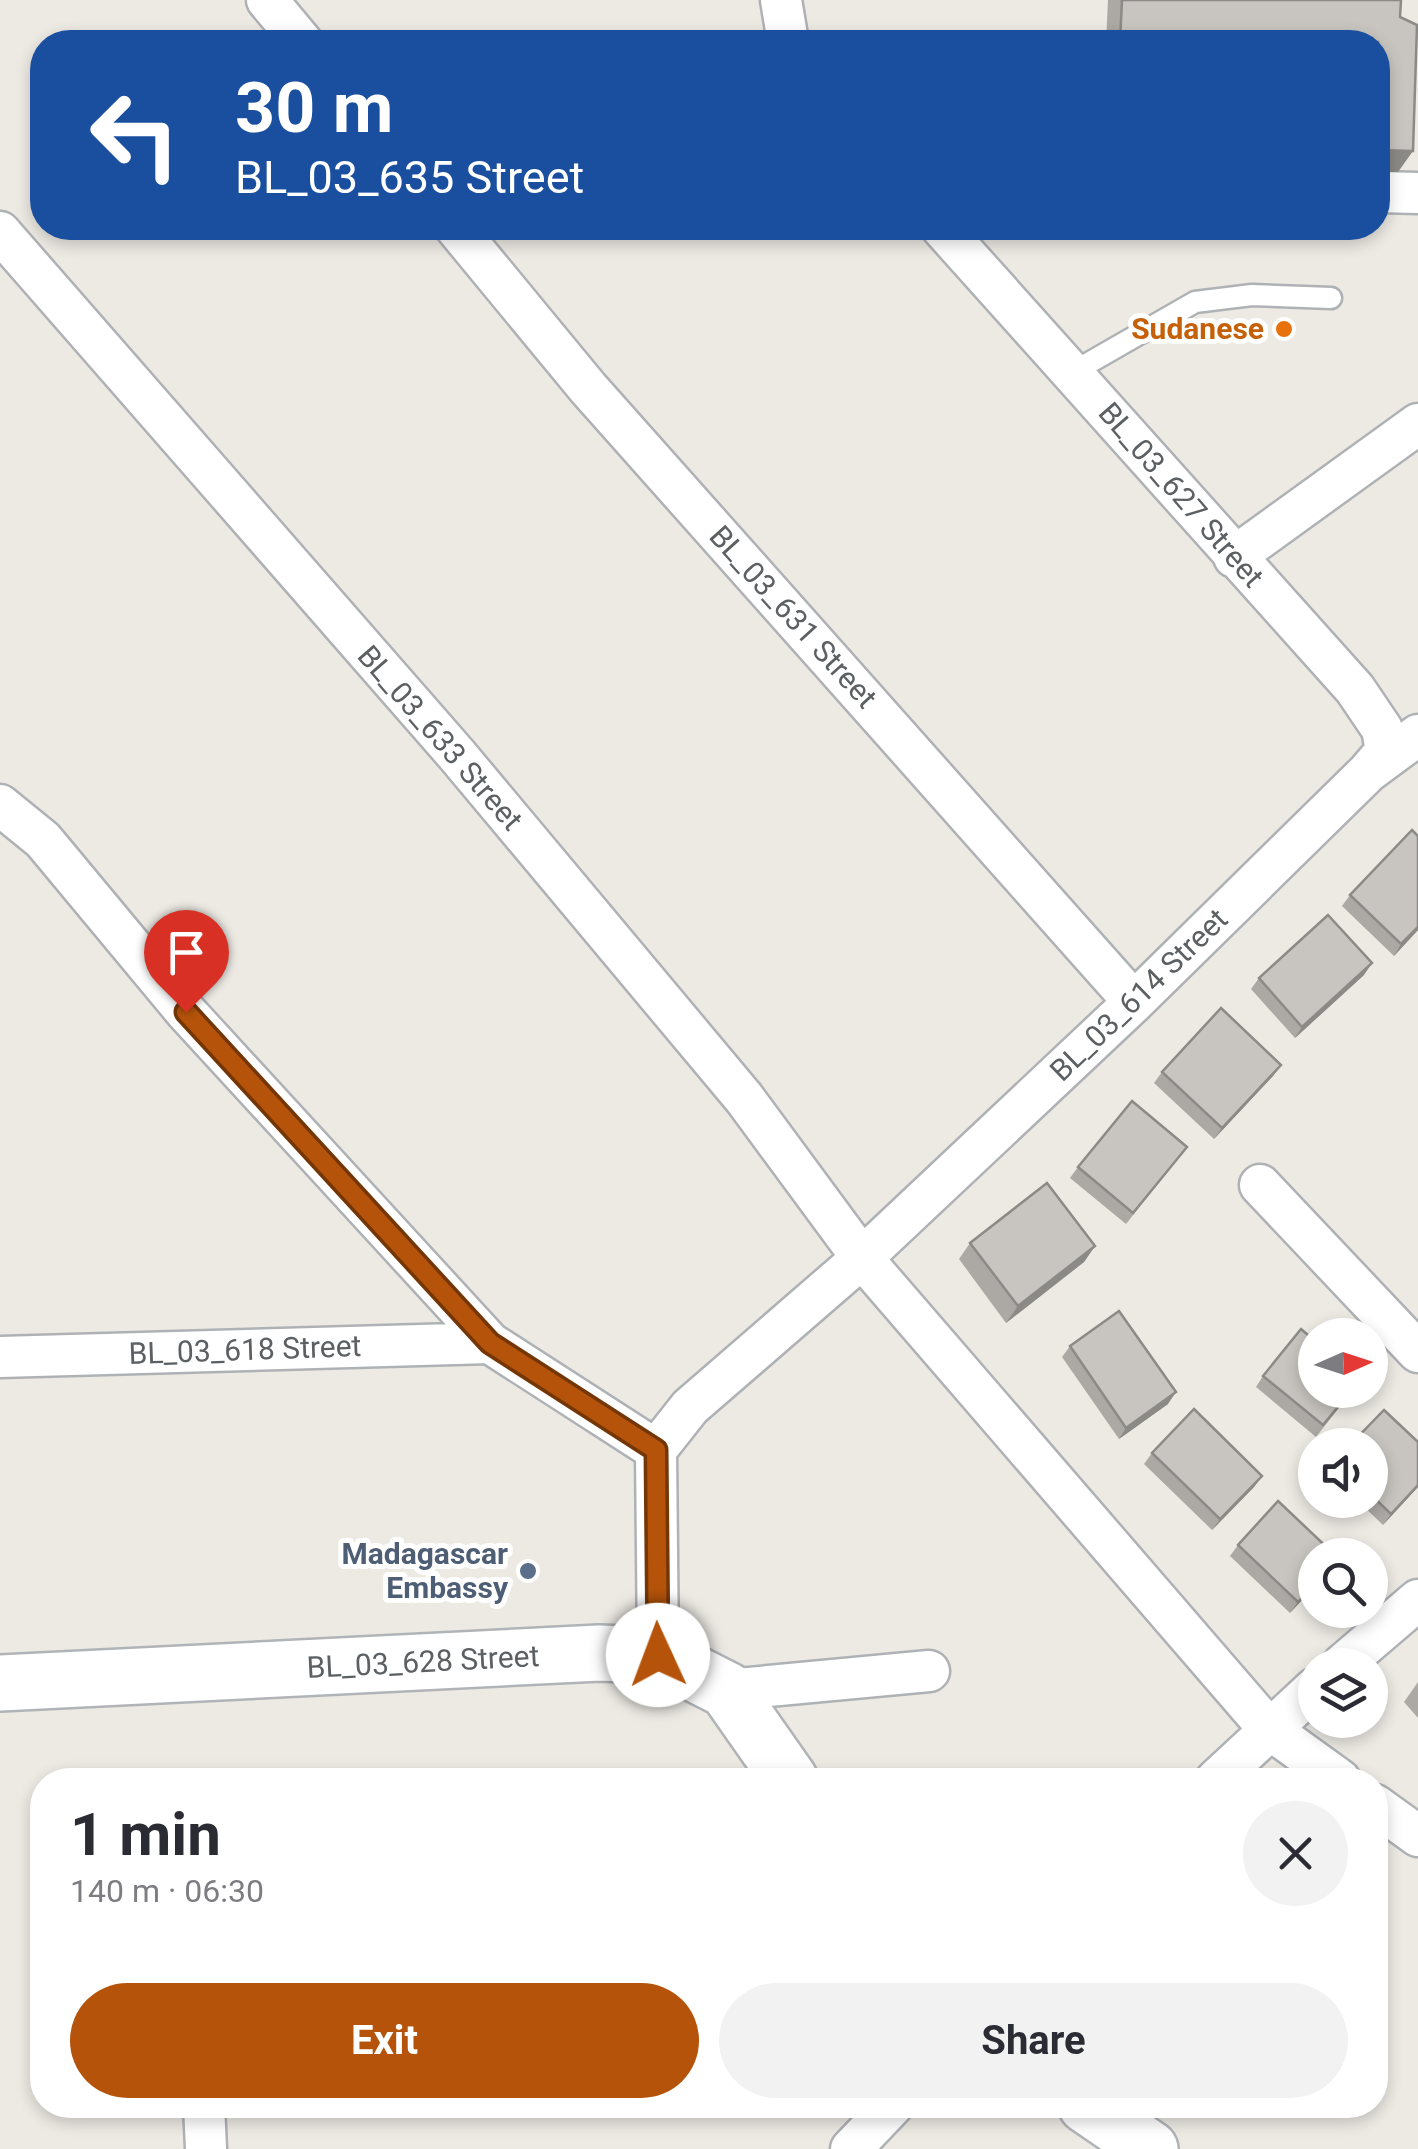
<!DOCTYPE html>
<meta charset="utf-8">
<style>
:root{--surface:#fff;--page:#f2f2f3;--text:#2b2b33;--muted:#7c7c81;--accent:#b45309}
body{margin:0;font-family:Roboto,sans-serif;background:var(--page);color:var(--text);height:100vh;display:flex;flex-direction:column;font-size:38px;white-space:nowrap}
*{box-sizing:border-box;margin:0}
p{font-size:32px;color:var(--muted)}
.icon{flex:none;width:55px;height:55px;fill:none;stroke:currentColor;stroke-width:2;stroke-linecap:round;stroke-linejoin:round}
.map{position:relative;flex:1;overflow:hidden}
.panel{position:absolute;left:30px;top:1768px;width:1358px;height:350px;display:flex;flex-direction:column;background:var(--surface);border-radius:40px;box-shadow:0 5px 15px #0003}
.panel>*{flex:none}
.hud{position:absolute;left:30px;top:30px;width:1360px;height:210px;border-radius:40px;box-shadow:0 5px 15px #0003;background:#1a4fa0;color:#fff;overflow:hidden}
.needle{width:65px;rotate:87deg}
.controls{position:absolute;left:1298px;top:1318px;display:grid;gap:20px}
.controls a{display:grid;place-items:center;width:90px;height:90px;border-radius:50%;background:var(--surface);box-shadow:0 5px 15px #0003;font-size:50px}
.pin{position:absolute;display:grid;place-items:center;width:85px;height:85px;color:#fff;margin:-102px -42px;border-radius:50% 50% 50% 0;rotate:-45deg;box-shadow:0 0 10px #0007}
.pin .icon{rotate:45deg}
.me{position:absolute;width:110px;margin:-55px;rotate:358deg;stroke-linejoin:round;filter:drop-shadow(0 0 8px #0008)}
.turn{display:flex;align-items:center;gap:35px;height:210px;padding:0 40px;font-size:45px}
.turn .icon{width:130px;height:130px;stroke-width:2.5}
.turn b{display:block;font-size:70px;line-height:85px}
.round{display:grid;place-items:center;flex:none;width:105px;height:105px;border-radius:52px;background:var(--page)}
.overview{display:flex;align-items:center;justify-content:space-between;height:170px;padding:0 40px}
h1{font-size:60px;font-weight:700;line-height:75px}
.button{display:flex;gap:20px;margin-top:auto;padding:20px 40px}
.button a{flex:1;height:115px;border-radius:60px;background:var(--accent);color:#fff;font-size:40px;font-weight:700;line-height:115px;text-align:center}
.button a+a{background:var(--page);color:var(--text)}
.map>svg:first-child{display:block}
.lines{fill:none;stroke-linecap:round;stroke-linejoin:round}
.lane-casing{stroke:#afb2b5;stroke-width:25}
.street-casing{stroke:#afb2b5;stroke-width:45}
.secondary-casing{stroke:#b0b4b7;stroke-width:60}
.lane{stroke:#fff;stroke-width:20}
.street{stroke:#fff;stroke-width:40}
.secondary{stroke:#fff;stroke-width:55}
.wall{fill:#aca9a5}
.shaded-wall{fill:#8c8a86}
.building{fill:#c8c5c0;stroke:#8c8a86;stroke-width:2.5}
.route-casing{stroke:#753606;stroke-width:25}
.route{stroke:#b45309;stroke-width:18}
.food-dot{fill:#e8710a;stroke:#fff;stroke-width:4}
.service-dot{fill:#5c6f8a;stroke:#fff;stroke-width:4}
.labels{text-anchor:middle;stroke-width:10;stroke-linejoin:round;paint-order:stroke}
.food-label{font-size:30px;font-weight:bold;fill:#c56008;stroke:#fff;text-anchor:end}
.street-label{font-size:30px;fill:#5c6063;stroke:#fff}
.service-label{font-size:30px;font-weight:bold;fill:#4e5e75;stroke:#fff;text-anchor:end}
</style>
<div class="map">
<svg width="1418" height="2149" viewBox="0 0 1418 2149">
<rect width="100%" height="100%" fill="#edeae4"/>
<g class="lines">
<g class="lane-casing">
<path id="lane" d="M1073,372l122,-70 57,-7 79,3"/>
</g>
<g class="street-casing">
<path id="street" d="M267,0l35,42
M781,0l7,42
M1378,192l40,1
M456,228l132,160 546,614
M942,228l413,461 27,40 4,22 -18,21
M0,232l457,523 287,343 118,160 406,470 72,52
M1234,557l184,-133
M0,805l43,35 143,172 304,331 166,107
M1260,1185l158,167
M0,1357l490,-14
M658,1655l-2,-205 34,-43 172,-149 272,-256 234,-230 50,-37
M1342,1665l76,-65
M727,1690l202,-19
M1216,1780l99,-92
M1375,1805l43,31
M204,2105l2,44
M851,2149l42,-44"/>
</g>
<g class="secondary-casing">
<path id="secondary" d="M0,1683l599,-30 59,2 69,35 63,90
M1086,2105l64,44"/>
</g>
<use href="#lane" class="lane"/>
<use href="#street" class="street"/>
<use href="#secondary" class="secondary"/>
</g>
<path class="wall" d="M1108,0h293l-3,172h-20v-130h-272z
M1418,836v94l-24,26 -52,-50 8,-11z
M1364,975l-69,63 -44,-49 8,-11z
M1281,1065l-8,11 -59,63 -60,-56 8,-11z
M1187,1147l-61,77 -56,-46 8,-11z
M970,1243l125,3 -11,16 -78,61 -47,-64z
M1070,1346l98,58 -49,35 -57,-82z
M1263,1376l90,14 -37,47 -60,-50z
M1370,1445l48,42 -35,38 -26,-25h13z
M1152,1453l110,23 -8,11 -42,43 -68,-66z
M1238,1545l77,10v31l-25,27 -60,-57z
M1418,1682v36l-14,-16z"/>
<path class="shaded-wall" d="M1378,150l35,1 -15,21h-20z
M1418,927v3l-24,26 7,-12z
M1372,963l-8,12 -69,63 7,-11z
M1281,1065l-8,11 -59,63 8,-11z
M1095,1246l-11,16 -78,61 12,-17z
M1176,1392l-8,12 -49,35 7,-11z
M1262,1476l-8,11 -42,43 8,-11z
M1418,1485v2l-35,38 8,-11z
M1315,1584v2l-25,27 8,-11z"/>
<path class="building" d="M1122,0h279l-1,17 17,8 -4,126 -35,-1v-108h-258z
M1412,830l6,6v91l-17,17 -51,-49z
M1328,915l44,48 -70,64 -43,-49z
M1221,1008l60,57 -59,63 -60,-56z
M1132,1101l55,46 -54,66 -55,-46z
M1047,1183l48,63 -77,60 -48,-63z
M1119,1311l57,81 -50,36 -56,-82z
M1301,1329l14,12v49h37l-29,35 -60,-49z
M1194,1409l68,67 -42,43 -68,-66z
M1384,1410l34,32v43l-27,29 -21,-20v-49h-20z
M1278,1501l57,54h-20v29l-17,18 -60,-57z"/>
<g class="lines">
<g class="route-casing">
<path id="route" d="M186,1012l304,331 166,107 2,205"/>
</g>
<use href="#route" class="route"/>
</g>
<circle class="food-dot" cx="1284" cy="329" r="10"/>
<circle class="service-dot" cx="528" cy="1571" r="10"/>
<g class="labels">
<g class="food-label">
<text x="1264" y="339">Sudanese</text>
</g>
<g class="street-label">
<text transform="translate(1181 495) rotate(49)" y="10">BL_03_627 Street</text>
<text transform="translate(793 617) rotate(48)" y="10">BL_03_631 Street</text>
<text transform="translate(440 738) rotate(49)" y="10">BL_03_633 Street</text>
<text transform="translate(1139 995) rotate(-44)" y="10">BL_03_614 Street</text>
<text transform="translate(245 1350) rotate(-2)" y="10">BL_03_618 Street</text>
<text transform="translate(423 1662) rotate(-3)" y="10">BL_03_628 Street</text>
</g>
<g class="service-label">
<text x="508" y="1564">Madagascar<tspan x="508" dy="34">Embassy</tspan></text>
</g>
</g>
</svg>
<div class="controls">
<a><svg class="needle" viewBox="-14 -14 28 28"><path d="M0-13l5 13h-10z" fill="#e53935"/><path d="M0 13l5-13h-10z" fill="#7c7c81"/></svg></a>
<a><svg class="icon" aria-label="sound" viewBox="0 0 24 24"><path d="M4 9h4l5-4v14l-5-4H4zM17 9q2 3 0 6"/></svg></a>
<a><svg class="icon" aria-label="search" viewBox="0 0 24 24"><circle cx="10" cy="10" r="6"/><path d="M15 15l6 6"/></svg></a>
<a><svg class="icon" aria-label="layers" viewBox="0 0 24 24"><path d="M12 4l9 5-9 5-9-5zM3 14l9 5 9-5"/></svg></a>
</div>
<div class="pin" style="left:186px;top:1012px;background:#d93025"><svg class="icon" aria-label="arrive" viewBox="0 0 24 24"><path d="M6 21V4h12l-3 4 3 4H6"/></svg></div>
<svg class="me" style="left:658px;top:1655px" viewBox="-20 -20 40 40"><circle r="19" fill="#fff"/><path d="M0-13L10 11 0 6-10 11z" fill="#b45309"/></svg>
<div class="hud">
<div class="turn"><svg class="icon" aria-label="left" viewBox="0 0 24 24"><path d="M17 20v-9H6M10 6l-5 5 5 5"/></svg><div><b>30 m</b>BL_03_635 Street</div></div>
</div>
<section class="panel">
<div class="overview"><div><h1>1 min</h1><p>140 m · 06:30</p></div><a class="round"><svg class="icon" aria-label="close" viewBox="0 0 24 24"><path d="M6 6l12 12M18 6L6 18"/></svg></a></div>
<div class="button"><a>Exit</a><a>Share</a></div>
</section>
</div>
